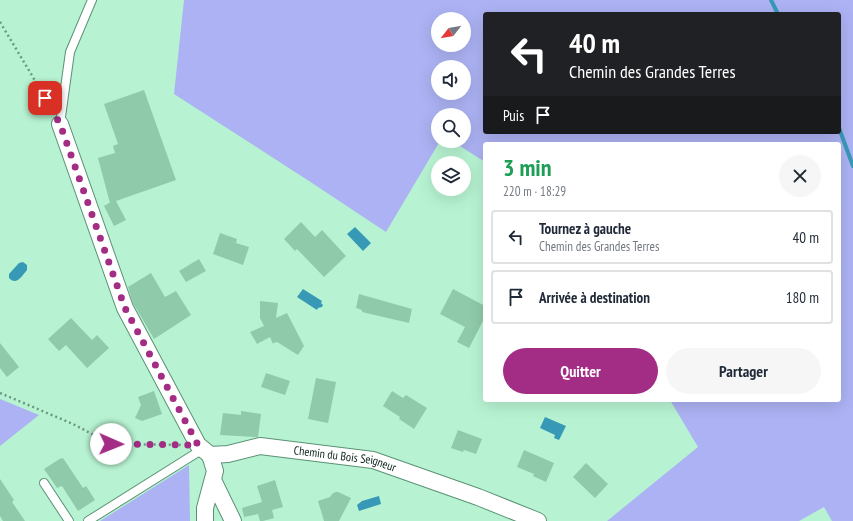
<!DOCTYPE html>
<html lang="fr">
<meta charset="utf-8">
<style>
:root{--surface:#fff;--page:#f6f6f7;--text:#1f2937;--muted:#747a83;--line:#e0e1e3;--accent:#a32c84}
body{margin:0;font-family:"PT Sans Narrow",sans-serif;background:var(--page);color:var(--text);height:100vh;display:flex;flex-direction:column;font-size:15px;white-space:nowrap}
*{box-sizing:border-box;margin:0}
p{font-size:13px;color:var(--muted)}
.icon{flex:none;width:22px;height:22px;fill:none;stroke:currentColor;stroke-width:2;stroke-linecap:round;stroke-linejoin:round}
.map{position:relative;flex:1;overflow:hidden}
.sheet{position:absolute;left:483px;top:142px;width:358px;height:260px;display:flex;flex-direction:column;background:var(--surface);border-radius:4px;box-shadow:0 4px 16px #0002}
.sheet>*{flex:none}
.hud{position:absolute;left:483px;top:12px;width:358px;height:122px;border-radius:4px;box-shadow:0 4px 16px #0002;background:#202124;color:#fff;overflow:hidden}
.needle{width:26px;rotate:239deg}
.fabs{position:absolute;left:431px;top:12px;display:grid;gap:8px}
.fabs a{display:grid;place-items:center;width:40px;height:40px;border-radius:50%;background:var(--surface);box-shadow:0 4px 16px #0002;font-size:20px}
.pin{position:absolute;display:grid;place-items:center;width:34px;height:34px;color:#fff;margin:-17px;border-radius:8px;box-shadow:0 2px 6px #0006}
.me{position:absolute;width:44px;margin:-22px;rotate:91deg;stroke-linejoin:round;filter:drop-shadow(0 0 3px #0008)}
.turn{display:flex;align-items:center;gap:14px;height:84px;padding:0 20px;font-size:18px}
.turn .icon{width:52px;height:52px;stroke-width:2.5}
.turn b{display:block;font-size:28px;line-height:34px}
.then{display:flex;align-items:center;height:38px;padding:0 20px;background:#0003;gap:8px;font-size:15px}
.round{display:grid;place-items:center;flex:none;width:42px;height:42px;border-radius:21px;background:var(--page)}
.summary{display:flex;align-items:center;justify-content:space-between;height:68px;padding:0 20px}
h1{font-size:24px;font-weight:700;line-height:30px;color:#1e9e55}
.action{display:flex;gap:8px;margin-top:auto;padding:8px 20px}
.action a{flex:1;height:46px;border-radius:24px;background:var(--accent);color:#fff;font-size:16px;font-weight:700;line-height:46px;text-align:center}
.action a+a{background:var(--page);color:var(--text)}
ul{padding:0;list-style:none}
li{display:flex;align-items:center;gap:12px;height:54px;margin:0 8px 6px;padding:0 12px;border:2px solid var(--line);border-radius:4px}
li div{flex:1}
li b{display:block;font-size:15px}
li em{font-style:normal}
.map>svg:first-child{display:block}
.green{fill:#acb2f3;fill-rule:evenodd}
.water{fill:#3799b5}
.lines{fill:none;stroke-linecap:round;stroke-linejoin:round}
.stream{stroke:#3799b5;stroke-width:4}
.building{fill:#8fcaaa}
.lane-casing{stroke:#5a9275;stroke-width:10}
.street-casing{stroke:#5a9275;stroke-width:18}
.path{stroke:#6c9881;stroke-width:2.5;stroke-dasharray:2 3;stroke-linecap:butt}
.lane{stroke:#fff;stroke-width:8}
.street{stroke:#fff;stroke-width:16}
.route{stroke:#a32c84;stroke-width:7;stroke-dasharray:0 12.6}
.labels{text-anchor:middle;stroke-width:3;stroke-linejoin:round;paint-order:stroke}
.street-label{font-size:12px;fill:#0c2419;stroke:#cefde3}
</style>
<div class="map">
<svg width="853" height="521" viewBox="0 0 853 521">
<rect width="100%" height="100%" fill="#b7f3d2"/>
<path class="green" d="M184,0h669v521h-21l-8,-14 -25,14h-192l91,-74 -28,-47h169v-256h-354v18l-33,-21h12v-26h-26v26h2l-54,91 -77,-51 -135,-87zM485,14h354v118h-354zM438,19h26v26h-26zM438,67h26v26h-26z
M0,399l39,16 -39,31z
M189,465l1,56h-90z"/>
<path class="water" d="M355,227l16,16 -8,8 -16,-17z
M23,262l4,3v5c-5,6 -11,16 -18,8v-4l10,-11z
M303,289l19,12 -1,2 2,2 -1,2 -4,1 -1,2 -20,-13z
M545,417l21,9 -7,14 -5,-2 1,-3 -15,-7z
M379,496l2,8 -22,7 -2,-6 5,-4z"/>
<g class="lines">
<path class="stream" d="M771,0l7,14
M839,128l14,38"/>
</g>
<path class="building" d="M144,90l32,90 -60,21 10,19 -12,6 -10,-20 7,-4 -1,1 -12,-45 17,-5 -2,-7 5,-2 -14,-40z
M301,222l14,15 7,-7 24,26 -22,21 -27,-28 -2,2 -11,-12z
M220,233l17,6 -1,4 13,4 -6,18 -30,-11z
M199,259l7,12 -20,11 -7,-11z
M151,273l14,24 11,-6 15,24 -37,24 -21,-36 -5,-16z
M453,289l32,17v11l-16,31 -12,-6 8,-15 -25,-13z
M359,294l53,15 -3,14 -47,-11v-2l-6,-2z
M260,301l18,2 -2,15 11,-5 17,33 -6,9 -21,-13 -3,1v-1l-1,2 -3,-7 -13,7 -7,-12 14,-6 -4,-8z
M71,318l21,22 5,-5 12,13 -22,20 -21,-23 -7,6 -11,-12z
M0,343l19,24 -12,10 -7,-9z
M266,373l24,8 -5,14 -24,-8z
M316,378l20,4 -8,41 -20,-4z
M154,391l8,23 -20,7 -7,-3 6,-13 -3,-8z
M392,391l11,7 3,-3 21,13 -13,21 -15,-10 1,-2 -17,-11z
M241,411l20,3 -3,23h-3l-35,-2 3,-22 18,2z
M458,430l24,9 -6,15 -12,-4 -1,2 -12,-4z
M524,450l30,13 -8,19 -13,-6 1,-2 -17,-7z
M61,458l1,1 1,-1 20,30 3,-2 9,14 -17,11 -16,-25 -5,2 -13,-19z
M586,463l22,21 -13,14 -22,-21z
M0,479l14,21 -2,2 13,19h-22l-3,-5z
M275,480l8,27 -11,3 2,8 -11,3h-3l-2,-7 -14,3 -2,-9 20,-6 -5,-16z
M336,492h2l13,6 -12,23h-15l-6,-20 12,-4 3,-4z"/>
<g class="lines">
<g class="lane-casing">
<path id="lane" d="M60,124l10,-72 22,-52
M44,483l25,38
M88,521l110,-69 6,1"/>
</g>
<g class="street-casing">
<g id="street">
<path d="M60,124l65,184 73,137 12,10"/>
<path id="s1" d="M210,455l18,-1 32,-8 113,14 105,37 60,24"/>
<path d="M213,480l20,41"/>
<path d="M205,521v-13l10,-37 -5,-16"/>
</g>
</g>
<path class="path" d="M0,22l52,87
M0,393l73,31 38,20 72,1"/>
<use href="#lane" class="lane"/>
<use href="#street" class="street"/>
</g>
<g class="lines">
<path class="route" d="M45,98l15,26 65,184 73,137 -87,-1"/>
</g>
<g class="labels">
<g class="street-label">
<text dy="4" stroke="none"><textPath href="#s1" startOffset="137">Chemin du Bois Seigneur</textPath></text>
</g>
</g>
</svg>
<div class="fabs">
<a><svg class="needle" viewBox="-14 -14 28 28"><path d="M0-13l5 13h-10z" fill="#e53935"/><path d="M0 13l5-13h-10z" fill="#747a83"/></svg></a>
<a><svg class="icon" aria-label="sound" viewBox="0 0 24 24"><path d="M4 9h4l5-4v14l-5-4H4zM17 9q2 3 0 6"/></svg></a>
<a><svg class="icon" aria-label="search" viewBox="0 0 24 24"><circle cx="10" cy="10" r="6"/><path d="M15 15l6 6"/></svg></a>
<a><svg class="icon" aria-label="layers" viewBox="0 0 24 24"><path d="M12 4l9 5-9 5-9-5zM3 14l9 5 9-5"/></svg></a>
</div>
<div class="pin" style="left:45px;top:98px;background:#d93025"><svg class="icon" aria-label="arrive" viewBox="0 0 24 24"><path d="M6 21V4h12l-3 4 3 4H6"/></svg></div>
<svg class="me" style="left:111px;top:444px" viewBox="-20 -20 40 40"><circle r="19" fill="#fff"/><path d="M0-13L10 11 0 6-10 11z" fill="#a32c84"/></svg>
<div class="hud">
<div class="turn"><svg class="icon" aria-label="left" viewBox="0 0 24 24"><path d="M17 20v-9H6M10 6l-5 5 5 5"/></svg><div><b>40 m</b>Chemin des Grandes Terres</div></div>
<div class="then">Puis<svg class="icon" aria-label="arrive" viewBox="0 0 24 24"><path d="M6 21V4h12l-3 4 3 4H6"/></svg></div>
</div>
<section class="sheet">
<div class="summary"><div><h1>3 min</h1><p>220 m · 18:29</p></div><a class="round"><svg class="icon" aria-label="close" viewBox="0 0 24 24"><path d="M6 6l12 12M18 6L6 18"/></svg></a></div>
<ul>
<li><svg class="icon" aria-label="left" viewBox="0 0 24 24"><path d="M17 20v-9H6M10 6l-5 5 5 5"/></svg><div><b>Tournez à gauche</b><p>Chemin des Grandes Terres</p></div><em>40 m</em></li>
<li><svg class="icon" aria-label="arrive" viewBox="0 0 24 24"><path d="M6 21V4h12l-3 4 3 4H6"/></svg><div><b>Arrivée à destination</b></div><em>180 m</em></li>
</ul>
<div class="action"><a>Quitter</a><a>Partager</a></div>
</section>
</div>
